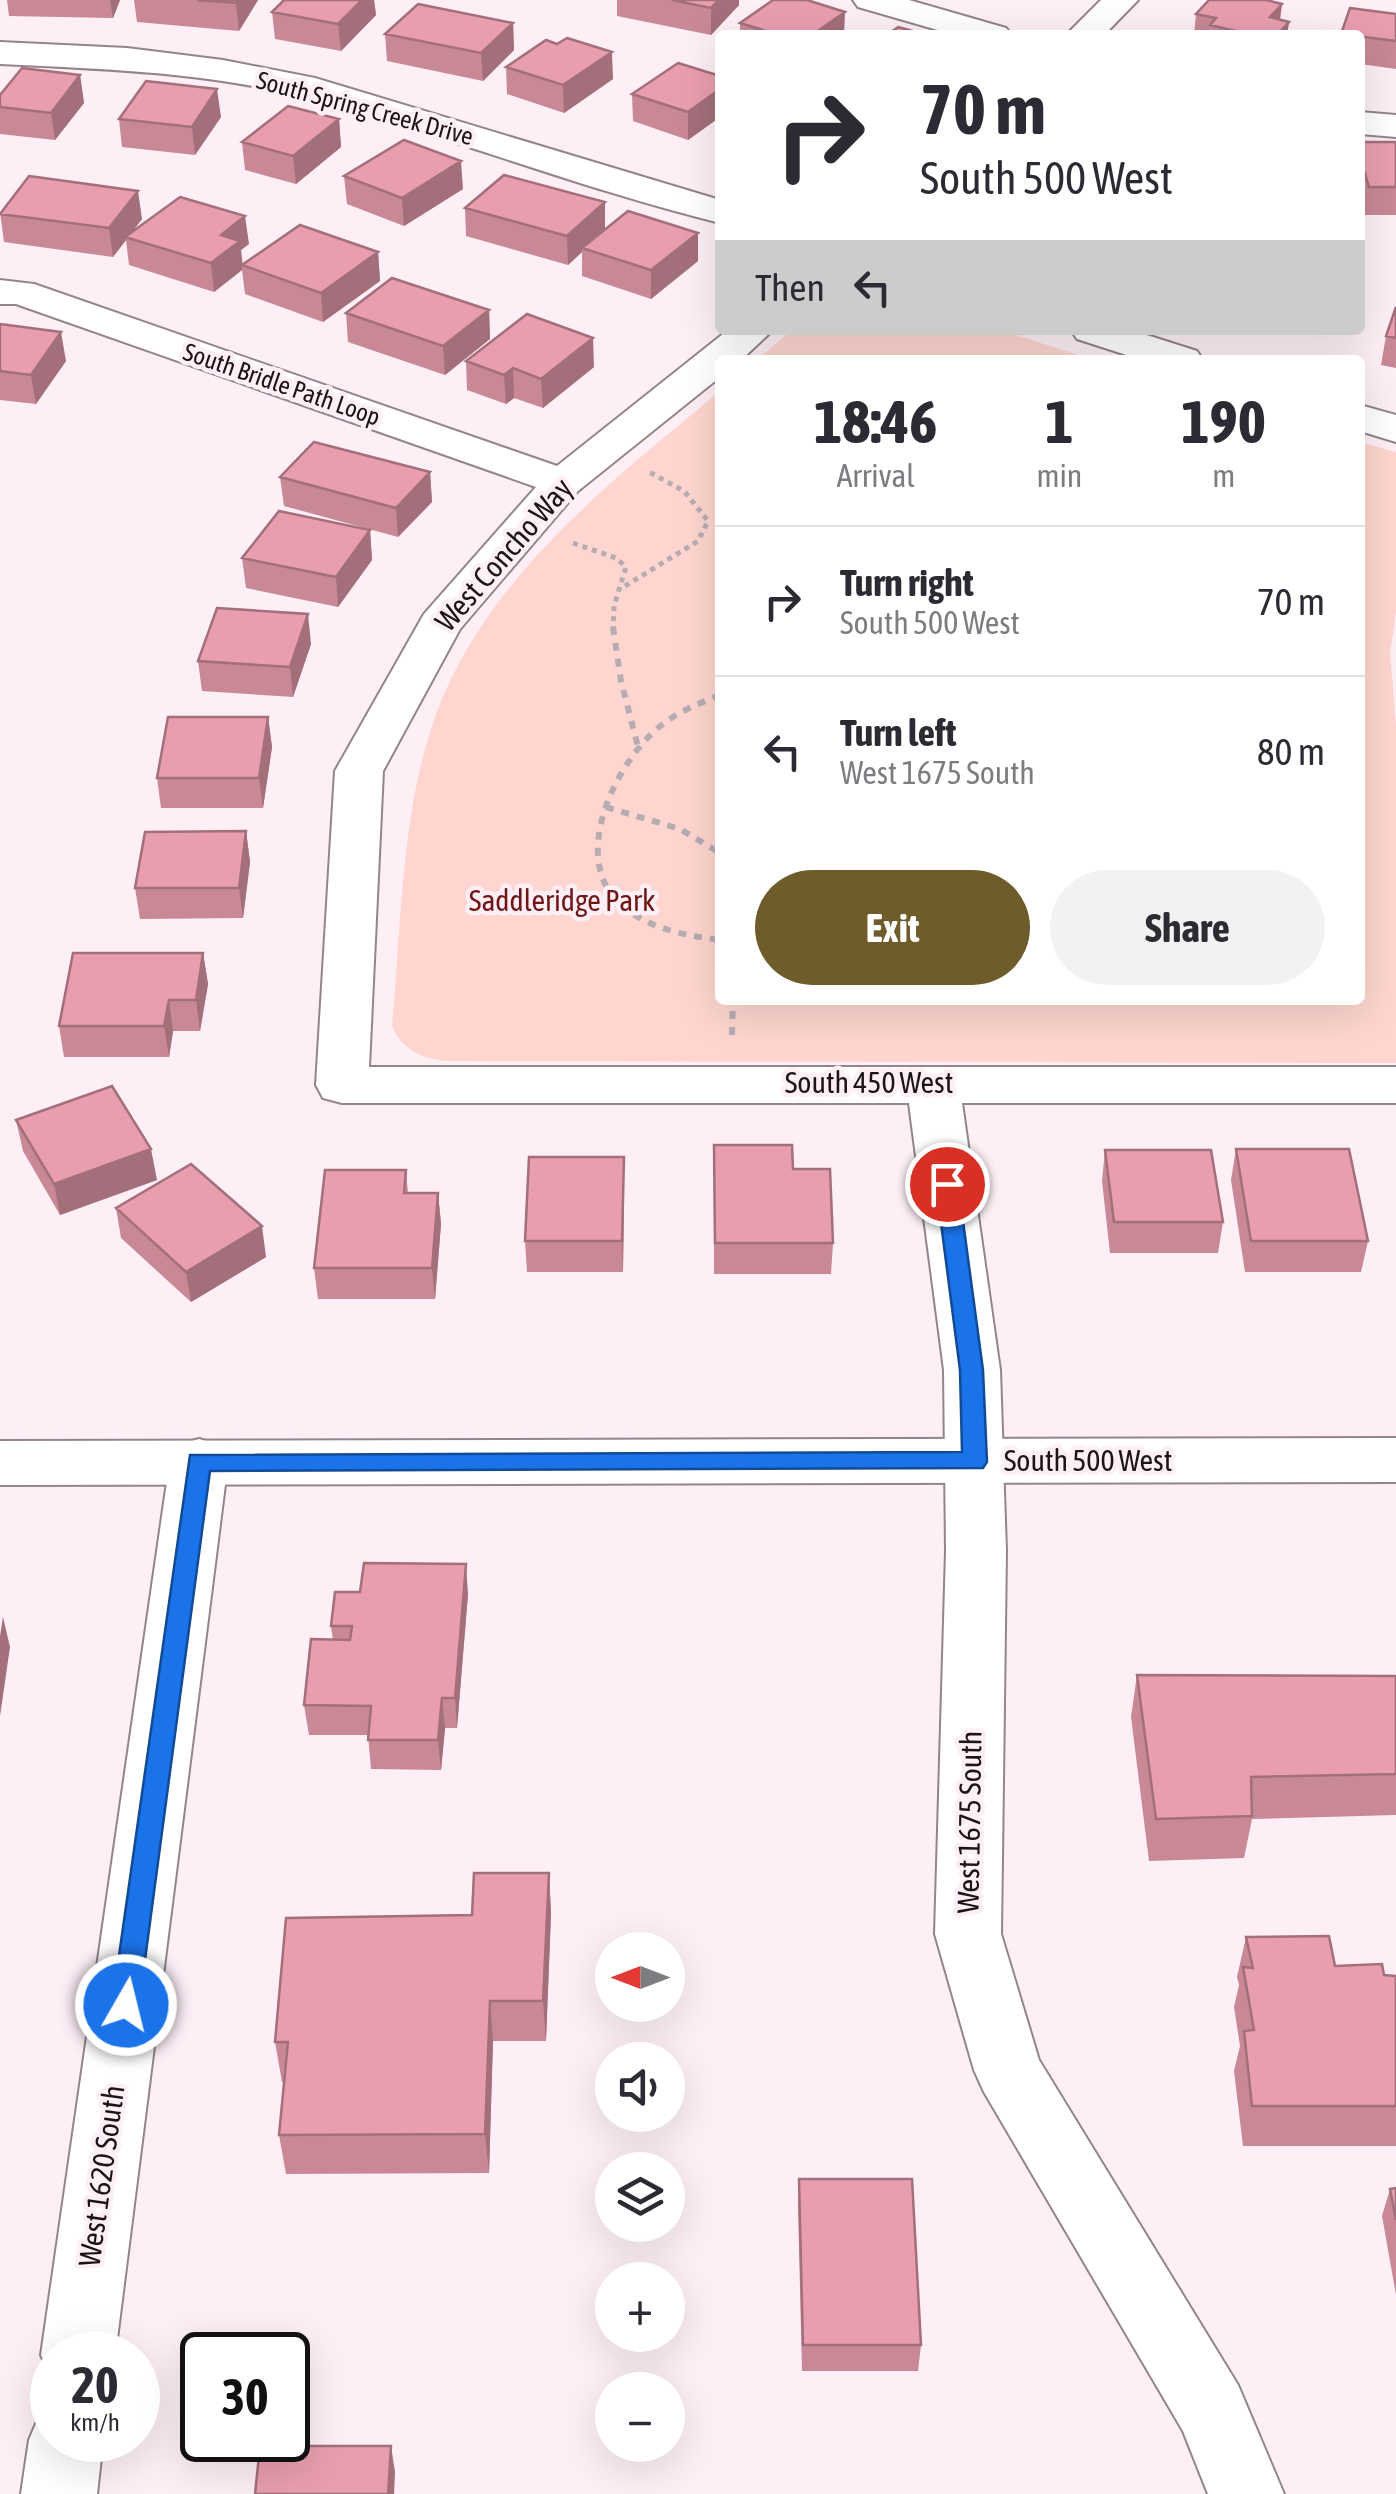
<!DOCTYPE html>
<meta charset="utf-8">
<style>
:root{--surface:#fff;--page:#f2f2f3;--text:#2b2b33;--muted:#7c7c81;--line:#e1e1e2;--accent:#6e5d2b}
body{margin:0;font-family:"Asap Condensed",sans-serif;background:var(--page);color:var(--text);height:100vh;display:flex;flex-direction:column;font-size:38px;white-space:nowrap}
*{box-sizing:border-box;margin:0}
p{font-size:32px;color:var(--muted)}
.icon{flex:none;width:55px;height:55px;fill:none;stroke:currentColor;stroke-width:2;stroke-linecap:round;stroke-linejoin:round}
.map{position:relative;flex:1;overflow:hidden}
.side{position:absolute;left:715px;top:355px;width:650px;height:650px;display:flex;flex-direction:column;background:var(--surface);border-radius:10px;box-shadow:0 10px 40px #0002}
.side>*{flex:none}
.banner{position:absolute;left:715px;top:30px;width:650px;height:305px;border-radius:10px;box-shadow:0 10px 40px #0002;background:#fff;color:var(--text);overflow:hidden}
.needle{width:65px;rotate:270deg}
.tools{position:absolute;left:595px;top:1932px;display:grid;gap:20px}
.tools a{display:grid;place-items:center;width:90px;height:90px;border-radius:50%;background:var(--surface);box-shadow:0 10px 40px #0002;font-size:50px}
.speed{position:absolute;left:30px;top:2332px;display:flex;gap:20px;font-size:50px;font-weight:700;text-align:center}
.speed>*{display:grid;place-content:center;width:130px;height:130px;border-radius:50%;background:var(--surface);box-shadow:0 10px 40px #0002;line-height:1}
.speed small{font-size:25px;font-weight:400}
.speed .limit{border:5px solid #111;border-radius:15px;background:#fff;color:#111}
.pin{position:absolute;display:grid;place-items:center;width:85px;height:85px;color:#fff;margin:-42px;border:5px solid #fff;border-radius:50%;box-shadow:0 2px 10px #0007}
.me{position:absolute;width:110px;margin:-55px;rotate:8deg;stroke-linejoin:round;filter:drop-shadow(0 0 8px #0008)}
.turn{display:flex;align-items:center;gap:35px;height:210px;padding:0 40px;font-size:45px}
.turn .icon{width:130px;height:130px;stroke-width:2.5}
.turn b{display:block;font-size:70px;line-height:85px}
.then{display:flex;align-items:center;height:95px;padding:0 40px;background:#0003;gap:20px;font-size:38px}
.eta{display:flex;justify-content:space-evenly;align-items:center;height:170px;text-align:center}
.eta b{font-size:60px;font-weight:700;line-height:70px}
.primary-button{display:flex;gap:20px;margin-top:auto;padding:20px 40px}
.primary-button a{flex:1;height:115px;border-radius:60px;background:var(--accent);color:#fff;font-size:40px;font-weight:700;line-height:115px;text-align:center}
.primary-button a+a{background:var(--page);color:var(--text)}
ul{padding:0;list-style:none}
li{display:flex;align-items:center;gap:30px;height:150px;padding:0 40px;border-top:2px solid var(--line)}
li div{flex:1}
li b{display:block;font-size:38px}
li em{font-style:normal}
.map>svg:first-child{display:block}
.green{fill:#fed5cf}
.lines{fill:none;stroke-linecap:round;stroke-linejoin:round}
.street-casing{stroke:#94848c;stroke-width:4}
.secondary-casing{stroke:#94848c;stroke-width:4}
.path-far1{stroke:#b8acb3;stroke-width:5;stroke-dasharray:5 5;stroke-linecap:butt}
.path{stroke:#b8acb3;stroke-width:6;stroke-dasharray:8 8;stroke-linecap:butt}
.street{fill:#fff;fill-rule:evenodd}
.secondary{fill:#fff;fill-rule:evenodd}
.wall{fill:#c88896}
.shaded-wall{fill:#a36f7a}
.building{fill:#e99eaf;stroke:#a36f7a;stroke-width:2.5}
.route{fill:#1a73e8;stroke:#114b97;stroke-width:2.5}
.labels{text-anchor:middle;stroke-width:9;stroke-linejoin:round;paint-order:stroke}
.far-street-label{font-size:25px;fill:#1b1518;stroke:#feeff7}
.street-label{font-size:30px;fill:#1b1518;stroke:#feeff7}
.park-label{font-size:30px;fill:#6e1715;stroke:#feeff7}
</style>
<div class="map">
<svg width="1396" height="2494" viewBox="0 0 1396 2494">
<rect width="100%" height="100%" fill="#feeff7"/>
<path class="green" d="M792,330h208l94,30h-337z
M720,391v609h640v-558l36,10v159l-6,42 6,71v339l-950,-2c-25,-3 -44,-11 -54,-35 9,-96 9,-208 40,-300 48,-144 176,-242 288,-335z"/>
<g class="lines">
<g class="street-casing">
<path id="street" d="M853,0h56l97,28 6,7h-57l-97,-28z
M1101,0h37l-34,35h-38z
M0,42l127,6 96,12 92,18 405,122v23c-138,-34 -272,-87 -409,-124 -101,-27 -207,-30 -311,-35z
M1360,112l36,3v22l-36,-3z
M0,280l34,4 523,182 171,-136h45l-32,30h-21v17l-142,114 -118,138 -77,142 -14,296h1027v36h-434l38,267 6,181 -5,383 38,126 199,325 46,109h-76l-25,-63 -199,-339 -10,-22 -39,-136 11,-383 -2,-181 -35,-267h-567l-19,-5 -7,-13 19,-314 89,-157 112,-127 -520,-183h-16z
M1071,330h60l66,21 6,9h-61l-65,-21z
M1360,405l36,10v27l-36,-11z
M199,1439l21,6 8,16 -113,894h-63v25l-11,-25 129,-894 8,-16z
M52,2409v31h51l-6,54h-76l8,-54 11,-26z"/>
</g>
<g class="secondary-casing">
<path id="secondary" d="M1396,1438v44l-1396,3v-44z"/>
</g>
<path class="path-far1" d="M573,543l43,15 10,9 -12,39 -1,24
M625,586l73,-45 10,-20 -24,-30 -35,-19"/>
<path class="path" d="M613,627l8,54 17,66
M720,695c-22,9 -43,17 -61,32 -43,36 -90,130 -39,177 28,25 64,31 100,36
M606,807l74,22 40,24
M732,1035l1,-35"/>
<use href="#street" class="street"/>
<use href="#secondary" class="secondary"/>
</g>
<path class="wall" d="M7,0h113l-7,18 -104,-2z
M134,0h124l-19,31 -102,-9z
M284,0h90l2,15 -35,36 -66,-12 -3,-27z
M617,0h122v5l-28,30 -94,-19z
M1282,4l-2,16 9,2 -2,13h-93l2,-21z
M1350,8l46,6v55l-36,-5v-29h-19z
M513,23l1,27 -31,31 -96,-20 -2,-27z
M740,23l104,12h-104z
M557,44l56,35 -49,34 -57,-19 -1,-27z
M80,75l4,28 -29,37 -55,-6v-39z
M720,76v41l-32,23 -55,-19 -1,-27z
M221,117l-26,38 -73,-8 -3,-28z
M339,119l2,28 -45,37 -51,-14 -3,-28z
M1360,142h36v73h-32l-4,-15z
M344,176l119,13 -59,37 -57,-22z
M605,202v27l93,32 -47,38 -69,-23v-24l-14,13 -102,-29 -1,-28z
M0,212l142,7 -11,13 118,12 -8,6 2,15 135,-13 2,29 -57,41 -78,-28 -3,-24 -28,22 -85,-27 -3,-25 -13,17 -109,-15z
M1396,307v61l-15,-3 5,-29z
M489,310l1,29 -45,36 -97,-33 -2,-29z
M0,324l66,37 -30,43 -36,-4z
M466,361l128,6 -51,41 -29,-10 -8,6 -39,-14z
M430,472l2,30 -34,35 -114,-31 -4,-29z
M370,530l2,30 -34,47 -92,-19 -4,-30z
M311,644l-18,53 -91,-6 -4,-30z
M268,717l4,30 -9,61h-102l-4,-30z
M246,831l4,31 -7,56 -103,1 -5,-31z
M203,953l5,31 -8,47h-27l-4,26h-105l-5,-31z
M16,1120l141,60 -97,35 -37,-64z
M714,1145l79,24 40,74 -2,31h-117z
M1236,1149l132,92 -7,31h-116l-14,-92z
M1105,1150l118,72 -5,31h-108l-8,-72z
M406,1170l2,23h30l3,31 -6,75h-117l-4,-31z
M624,1188l-1,84h-96l-2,-31z
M116,1208l150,49 -75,45 -70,-64z
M468,1594l-11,134h-12l-4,42 -70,-1 -3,-34h-59l-5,-30 29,-65 -2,-14z
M1137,1675l259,1v139l-144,4 -8,39 -95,3 -18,-144z
M549,1873l2,41 -5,127h-53l-4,132 -203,1 -7,-39 5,-53h-2l-7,-40 197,-127z
M1246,1937l89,29 49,9 12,1v170h-153l-9,-75 6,-25 -6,-39 5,-22 -2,-8z
M799,2179l122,166 -3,26h-116l-4,-165z
M1396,2188v107l-14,-79 8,-27z"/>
<path class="shaded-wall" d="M110,0h10l-7,18z
M238,0h20l-19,31 -3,-28z
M362,0h12l2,15 -35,36 -3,-27z
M719,0h20v5l-28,30v-27z
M1282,4l-4,27 -8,-14z
M845,12l-1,23h-32z
M1289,22l-2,13h-10z
M513,23l1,27 -31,31 -2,-28z
M612,52l1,27 -49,34 -1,-28z
M80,75l4,28 -29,37 -4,-27z
M217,89l4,28 -26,38 -3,-28z
M720,89v28l-32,23v-28z
M339,119l2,28 -45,37 -3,-28z
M461,161l2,28 -59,37 -2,-28z
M138,191l4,28 -14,19 -3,-1 1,3 -13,17 -4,-29z
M605,202v28l-23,18v4l-14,13 -1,-29z
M245,216l4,28 -8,6 1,20 -28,22 -3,-29 10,-28z
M698,233v28l-47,38v-29z
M378,252l2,29 -57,41 -2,-29z
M489,310l1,29 -45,36 -2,-29z
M61,332l5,29 -30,43 -5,-29z
M593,338l1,29 -51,41 -2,-29z
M513,368l1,30 -8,6 -2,-29z
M430,472l2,30 -34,35 -2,-29z
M370,530l2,30 -34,47 -2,-30z
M308,614l3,30 -18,53 -3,-30z
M268,717l4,30 -9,61 -4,-30z
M246,831l4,31 -7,56 -4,-30z
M203,953l5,31 -8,47 -4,-31z
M169,1000l4,31 -4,26 -5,-31z
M151,1149l6,31 -97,35 -6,-31z
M624,1157v31l-1,84 -1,-31z
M438,1193l3,31 -6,75 -3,-31z
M262,1226l4,31 -75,45 -5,-30z
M466,1564l2,30 -11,134 -2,-30z
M3,1617l7,30 -10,69v-80z
M442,1698l3,30 -4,42 -3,-30z
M549,1873l2,41 -5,127 -3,-40z
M490,2001l3,40 -4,132 -4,-39z
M391,2446l4,26 -1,22h-6z"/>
<path class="building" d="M197,0h41l-2,3z
M284,0h78l-24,24 -66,-12z
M672,0h47l-8,8z
M773,0h34l38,12 -33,23h-33l-39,-12z
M1209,0h57l16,4 -12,13 19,5 -12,13h-24l-43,-10 6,-7 -20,-4z
M418,4l95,19 -32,30 -96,-19z
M1350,8l46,6v27l-55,-7z
M898,27l29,8h-40z
M567,38l45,14 -49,33 -57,-18 40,-27 11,4z
M678,63l42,13v13l-32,23 -56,-18z
M22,68l58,7 -29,38 -51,-6v-12z
M146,81l71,8 -25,38 -73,-8z
M288,106l51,13 -46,37 -51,-14z
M404,140l57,21 -59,37 -58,-22z
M1360,142h36v45h-27l-9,-30z
M504,175l101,27 -38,34 -102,-28z
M29,176l109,15 -29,37 -109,-14z
M180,197l65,19 -24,19 19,6 -29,22 -86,-26z
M628,211l70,22 -47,37 -69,-22z
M300,225l78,27 -57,41 -79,-28z
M392,278l97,32 -46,36 -97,-33z
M1396,307v31l-10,-2z
M527,314l66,24 -52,41 -28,-11 -9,7 -38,-14z
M0,324l61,8 -30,43 -31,-4z
M314,442l116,30 -34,36 -116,-31z
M279,511l91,19 -34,47 -94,-19z
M217,608l91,6 -18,53 -92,-6z
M168,717h100l-9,61h-102z
M246,831l-7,57h-104l10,-56z
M73,953h130l-7,47h-27l-5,26h-105z
M112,1086l39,63 -97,35 -38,-64z
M714,1145h78l1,24h37l3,74h-118z
M1236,1149h113l19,92h-117z
M1105,1150h106l12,72h-109z
M529,1157h95l-2,84h-97z
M191,1164l71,62 -76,46 -70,-64z
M325,1170h81l-2,23h34l-6,75h-118z
M364,1563l102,1 -11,134h-13l-4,42h-70l3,-34 -67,-1 7,-66 39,1 2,-14h-21l4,-34h25z
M1137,1675l259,1v98l-145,3 1,39 -96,3z
M474,1873h75l-6,128h-53l-5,133 -206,1 9,-93h-13l11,-124 186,-3z
M1329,1936l6,30 47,-2 2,11 12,1v130h-144l-8,-75 10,-1 -11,-63 10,1 -7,-31z
M799,2179h113l9,166h-118z
M1396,2188v32l-6,-31z
M260,2446h131l-3,48h-133z"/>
<path class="route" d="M947,1176l11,8 25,186 4,92 -4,6 -773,3 -71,534 -4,9 -9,4 -10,-4 -4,-9 78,-550 772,-3 -2,-82 -24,-186z"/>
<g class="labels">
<g class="far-street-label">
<text transform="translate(365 108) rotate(15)" y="9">South Spring Creek Drive</text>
<text transform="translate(282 384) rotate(19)" y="9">South Bridle Path Loop</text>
</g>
<g class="street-label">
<text transform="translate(504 555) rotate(-49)" y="10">West Concho Way</text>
<text x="869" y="1093">South 450 West</text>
<text x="1088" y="1471">South 500 West</text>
<text transform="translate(970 1822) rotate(-89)" y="10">West 1675 South</text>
<text transform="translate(102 2176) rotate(-82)" y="10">West 1620 South</text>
</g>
<g class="park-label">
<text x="562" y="911">Saddleridge Park</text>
</g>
</g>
</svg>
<div class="tools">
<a><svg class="needle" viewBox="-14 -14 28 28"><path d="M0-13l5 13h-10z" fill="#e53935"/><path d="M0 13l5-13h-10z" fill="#7c7c81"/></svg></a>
<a><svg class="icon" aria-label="sound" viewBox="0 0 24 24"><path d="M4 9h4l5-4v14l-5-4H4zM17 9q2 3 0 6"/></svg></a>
<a><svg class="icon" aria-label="layers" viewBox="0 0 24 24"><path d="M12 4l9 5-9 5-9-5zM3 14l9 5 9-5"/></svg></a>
<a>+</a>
<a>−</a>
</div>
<div class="speed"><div>20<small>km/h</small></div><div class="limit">30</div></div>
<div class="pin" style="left:947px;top:1184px;background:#d93025"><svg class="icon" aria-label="arrive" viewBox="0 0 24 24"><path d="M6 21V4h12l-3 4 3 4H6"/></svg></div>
<svg class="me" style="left:126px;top:2005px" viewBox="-20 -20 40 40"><circle r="17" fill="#1a73e8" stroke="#fff" stroke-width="3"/><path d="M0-11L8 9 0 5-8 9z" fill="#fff"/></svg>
<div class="banner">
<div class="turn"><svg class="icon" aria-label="right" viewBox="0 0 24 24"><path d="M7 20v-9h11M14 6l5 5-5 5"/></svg><div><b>70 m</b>South 500 West</div></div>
<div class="then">Then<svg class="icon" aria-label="left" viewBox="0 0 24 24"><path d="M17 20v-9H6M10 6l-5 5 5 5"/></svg></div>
</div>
<section class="side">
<div class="eta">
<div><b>18:46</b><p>Arrival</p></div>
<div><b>1</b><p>min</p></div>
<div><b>190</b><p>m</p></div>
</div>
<ul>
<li><svg class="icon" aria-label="right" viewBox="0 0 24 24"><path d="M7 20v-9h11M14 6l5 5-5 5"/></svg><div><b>Turn right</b><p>South 500 West</p></div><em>70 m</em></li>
<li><svg class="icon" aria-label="left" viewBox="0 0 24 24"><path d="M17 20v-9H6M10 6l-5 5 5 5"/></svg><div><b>Turn left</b><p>West 1675 South</p></div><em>80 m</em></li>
</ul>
<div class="primary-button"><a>Exit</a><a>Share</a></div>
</section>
</div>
